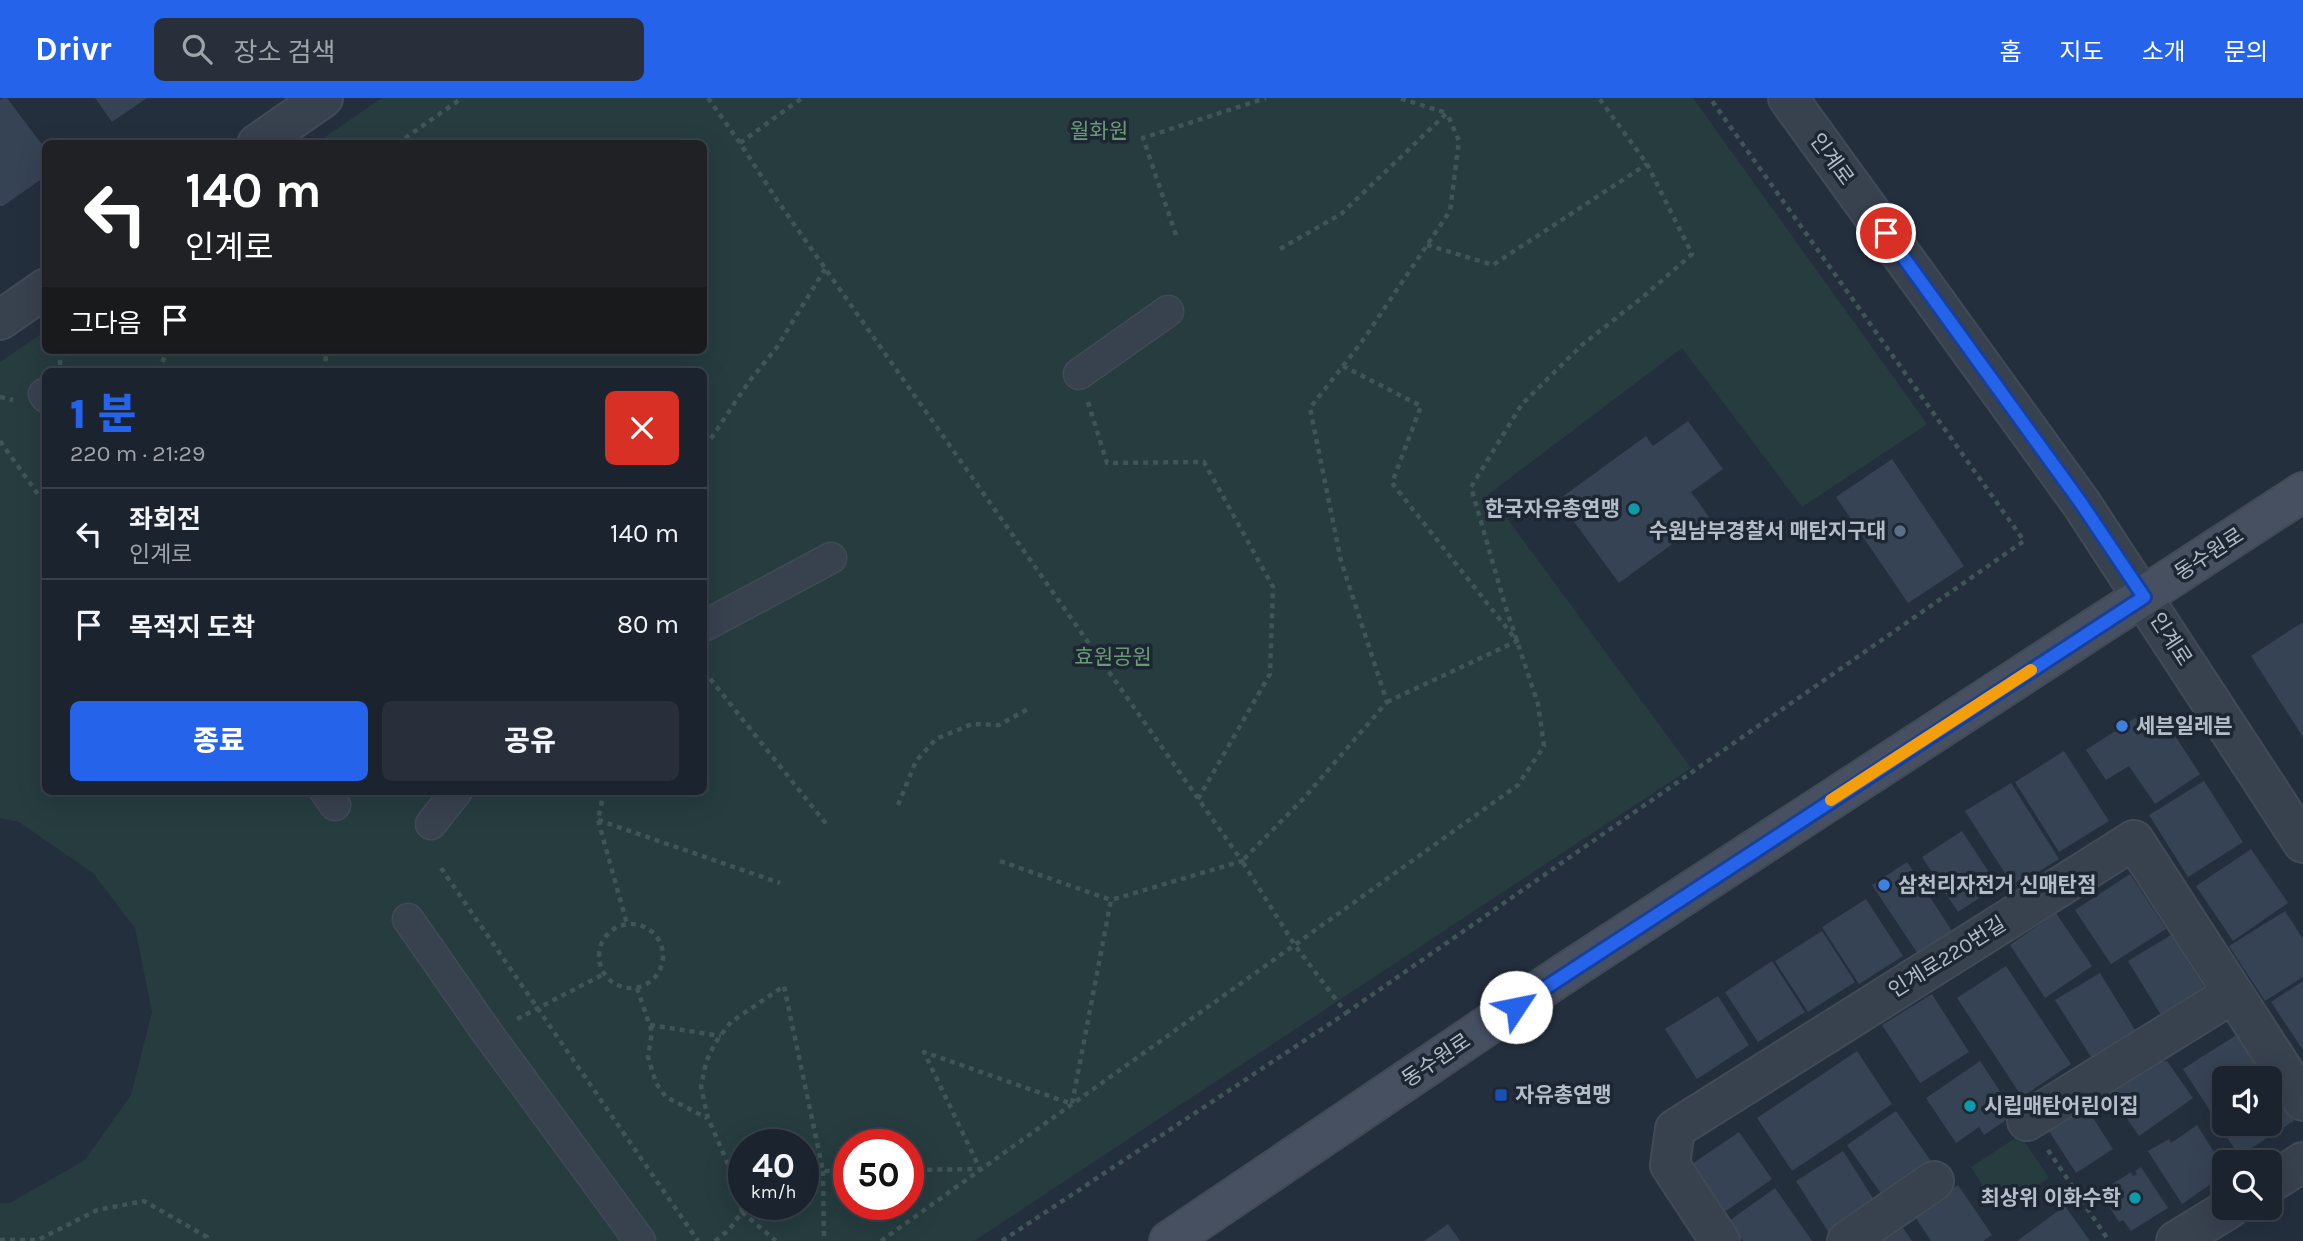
<!DOCTYPE html>
<html lang="ko">
<meta charset="utf-8">
<style>
:root{--surface:#1b232e;--page:#282f3a;--text:#f1f3f6;--muted:#a0a4aa;--line:#39404a;--accent:#2563eb}
body{margin:0;font-family:Karla,"Noto Sans KR",sans-serif;background:var(--page);color:var(--text);height:100vh;display:flex;flex-direction:column;font-size:26px;white-space:nowrap}
*{box-sizing:border-box;margin:0}
p{font-size:23px;color:var(--muted)}
.icon{flex:none;width:38px;height:38px;fill:none;stroke:currentColor;stroke-width:2;stroke-linecap:round;stroke-linejoin:round}
.map{position:relative;flex:1;overflow:hidden}
.drawer{position:absolute;left:42px;top:270px;width:665px;height:427px;display:flex;flex-direction:column;background:var(--surface);border-radius:10px;box-shadow:0 7px 28px #0002,0 0 0 2px var(--line)}
.drawer>*{flex:none}
.banner{position:absolute;left:42px;top:42px;width:665px;height:214px;border-radius:10px;box-shadow:0 7px 28px #0002,0 0 0 2px var(--line);background:#202124;color:#fff;overflow:hidden}
.fabs{position:absolute;left:2212px;top:968px;display:grid;gap:14px}
.fabs a{display:grid;place-items:center;width:70px;height:70px;border-radius:10px;background:var(--surface);box-shadow:0 7px 28px #0002,0 0 0 2px var(--line);font-size:35px}
.speed{position:absolute;left:728px;top:1031px;display:flex;gap:14px;font-size:35px;font-weight:700;text-align:center}
.speed>*{display:grid;place-content:center;width:91px;height:91px;border-radius:50%;background:var(--surface);box-shadow:0 7px 28px #0002,0 0 0 2px var(--line);line-height:1}
.speed small{font-size:18px;font-weight:400}
.speed .limit{border:10px solid #d22;background:#fff;color:#111}
.pin{position:absolute;display:grid;place-items:center;width:60px;height:60px;color:#fff;margin:-30px;border:4px solid #fff;border-radius:50%;box-shadow:0 2px 7px #0007}
.me{position:absolute;width:77px;margin:-38px;rotate:56deg;stroke-linejoin:round;filter:drop-shadow(0 0 5px #0008)}
.turn{display:flex;align-items:center;gap:24px;height:147px;padding:0 28px;font-size:32px}
.turn .icon{width:91px;height:91px;stroke-width:2.5}
.turn b{display:block;font-size:49px;line-height:60px}
.then{display:flex;align-items:center;height:66px;padding:0 28px;background:#0003;gap:14px;font-size:26px}
.round{display:grid;place-items:center;flex:none;width:74px;height:74px;border-radius:10px;background:var(--page)}
.summary{display:flex;align-items:center;justify-content:space-between;height:119px;padding:0 28px}
h1{font-size:42px;font-weight:800;line-height:52px;color:var(--accent)}
.action{display:flex;gap:14px;margin-top:auto;padding:14px 28px}
.action a{flex:1;height:80px;border-radius:10px;background:var(--accent);color:#fff;font-size:28px;font-weight:800;line-height:80px;text-align:center}
.action a+a{background:var(--page);color:var(--text)}
ul{padding:0;list-style:none}
li{display:flex;align-items:center;gap:21px;height:91px;padding:0 28px;border-top:2px solid var(--line)}
li div{flex:1}
li b{display:block;font-size:26px}
li em{font-style:normal}
header{display:flex;align-items:center;gap:42px;box-sizing:border-box;height:98px;padding:0 35px;background:var(--accent);color:#fff}
header strong{font-size:33px}
nav{display:flex;gap:38px;margin-inline-start:auto;font-size:24px}
.search{width:490px;height:63px;background:var(--page);display:flex;align-items:center;gap:18px;box-sizing:border-box;padding:0 24px;border-radius:10px;color:var(--muted);font-size:26px}
.map>svg:first-child{display:block}
.green{fill:#263c3f;fill-rule:evenodd}
.building{fill:#364354}
.lines{fill:none;stroke-linecap:round;stroke-linejoin:round}
.pedestrian-casing{stroke:#414a57;stroke-width:33}
.minor-casing{stroke:#414a57;stroke-width:42}
.tertiary-casing{stroke:#414a57;stroke-width:42}
.secondary-casing{stroke:#414a57;stroke-width:42}
.path{stroke:#3f5557;stroke-width:4.5;stroke-dasharray:5 5;stroke-linecap:butt}
.pedestrian{stroke:#38414e;stroke-width:30}
.minor{stroke:#38414e;stroke-width:38}
.tertiary{stroke:#38414e;stroke-width:38}
.secondary{stroke:#465061;stroke-width:38}
.route-casing{stroke:#184099;stroke-width:18}
.route{stroke:#2563eb;stroke-width:12}
.slow{stroke:#f59e0b;stroke-width:12}
.culture-dot{fill:#0f9aa8;stroke:#1d2633;stroke-width:2.5}
.service-dot{fill:#5c6f8a;stroke:#1d2633;stroke-width:2.5}
.shop-dot{fill:#3f7fe0;stroke:#1d2633;stroke-width:2.5}
.transit-dot{fill:#1a4fb4;stroke:#1d2633;stroke-width:2.5}
.labels{text-anchor:middle;stroke-width:7;stroke-linejoin:round;paint-order:stroke}
.park-label{font-size:21px;fill:#6b9a76;stroke:#1d2633}
.street-label{font-size:21px;fill:#b4bcc9;stroke:#1d2633}
.poi-label{font-size:21px;font-weight:bold;fill:#b4bcc9;stroke:#1d2633;text-anchor:start}
</style>
<header>
<strong>Drivr</strong>
<div class="search"><svg class="icon" aria-label="search" viewBox="0 0 24 24"><circle cx="10" cy="10" r="6"/><path d="M15 15l6 6"/></svg>장소 검색</div>
<nav><a>홈</a><a>지도</a><a>소개</a><a>문의</a></nav>
</header>
<div class="map">
<svg width="2303" height="1143" viewBox="0 0 2303 1143">
<rect width="100%" height="100%" fill="#242f3e"/>
<path class="green" d="M382,0h1311l234,326 -125,83 -120,-159 -193,146 202,274 -717,473h-974v-38h10l75,-43 46,-65 21,-83 -17,-84 -42,-55 -74,-51 -19,-4v-456l45,-31 1,19h658v-206l-388,-1zM46,273h658v420h-658zM744,1046h59v60h-59zM849,1046h59v60h-59z
M2020,1037l29,43 -51,32 -27,-43z"/>
<path class="building" d="M3,0h4l39,52v26l-43,30h-3v-106z
M95,0h52l-35,24z
M1688,323l35,48 -32,23 18,25 -90,66 -61,-83 88,-64 7,10z
M1892,361l72,107 -56,37 -72,-106z
M2303,524v115l-52,-81z
M2135,620l35,10 30,46 -45,30 -26,-38 -23,14 -20,-30z
M2064,653l45,70 -50,31 -44,-70z
M2204,683l39,61 -55,35 -39,-62z
M2011,685l48,76 -45,28 -49,-76z
M1962,733l36,55 -40,26 -36,-55z
M2251,751l37,54 -55,38 -37,-55z
M1907,764l45,69 -34,23 -46,-69z
M2130,776l36,55 -55,35 -36,-54z
M1866,801l37,57 -44,28 -37,-57z
M2285,813l18,28v38l-38,24 -36,-55z
M2056,815l36,53 -47,32 -35,-53z
M1822,833l33,51 -47,30 -33,-51z
M2171,837l34,54 -44,26 -33,-54z
M1772,863l33,51 -47,30 -33,-50z
M2006,868l65,98 -49,33 -65,-99z
M2100,875l35,57 -44,27 -36,-57z
M2303,883v69l-32,-48z
M1932,896l37,58 -49,31 -38,-58z
M1718,898l31,49 -52,34 -32,-50z
M2238,936l28,44h-42v46h46v-41l24,38 -55,35 -56,-87z
M1857,953l35,53 -100,67 -35,-53z
M1980,963l35,53 -31,21 -5,-8 -23,16 -30,-45z
M2167,963l26,37 -54,38 -34,-49 33,-23z
M2082,1003l31,48 -37,24 -31,-48z
M1896,1013l40,57 -49,34 -40,-57z
M2197,1027l27,43v7l-42,29 -34,-53 21,-12 2,4z
M1739,1034l33,47 -49,34 -34,-47z
M1843,1053l33,52 -47,30 -33,-52z
M2141,1069l27,41 -37,23 -8,-11 -4,2 -9,-14 4,-2 -11,-16 28,-18 2,4 4,-2 -2,-3z
M1958,1087l34,50 -9,6h-52l-17,-26z
M1775,1090l37,53h-69l-14,-20z
M2065,1108l25,35h-73z
M1448,1126l12,17h-36z
M1903,1130l9,13h-29z"/>
<g class="lines">
<g class="pedestrian-casing">
<path id="pedestrian" d="M1079,276l89,-63
M44,296l2,3
M704,528l127,-68
M325,693l10,14
M431,726l26,-33
M408,821l80,115 152,207"/>
</g>
<g class="minor-casing">
<path id="minor" d="M2027,1023l205,-127
M2270,1085l33,-21
M1720,1143l-50,-76 5,-36 459,-289 169,261
M1847,1143l87,-60
M2176,1143l54,-33"/>
</g>
<g class="tertiary-casing">
<path id="tertiary" d="M1788,0l293,405 222,340
M257,46l66,-46
M0,222l46,-32"/>
</g>
<g class="secondary-casing">
<path id="secondary" d="M1169,1143l393,-266 741,-483"/>
</g>
<path class="path" d="M708,0l32,45 37,57 465,661 -131,39 -39,204 -148,-52 56,117 -72,1
M740,45l62,-45
M397,46l65,-46
M1176,137l-33,-97 123,-40
M1427,147l66,20 154,-101
M1280,151l61,-35 106,-101 -48,-15
M60,252v16
M1343,268l78,40 -29,77 125,158 -130,61
M158,273l10,-21
M324,273l3,-21
M0,299l13,3
M1088,304l19,61 97,-1 69,125 -3,87 -72,125
M0,343l40,56 6,-3
M704,348l8,-9 36,-54 29,-36 48,-78
M704,573l123,154
M374,693l1,2
M604,693l-6,29 29,104
M397,699l1,-6
M898,707l18,-44 20,-22 36,-15 27,1 29,-16
M598,722l182,63
M1000,763l111,39
M441,770l257,373
M599 858a32 32 0 1 1 64 0a32 32 0 1 1-64 0Z
M637,890l15,44 -4,25 8,26 10,14 41,21
M1346,915l678,-472 -314,-443
M517,921l87,-45
M650,927l71,11
M2048,1052l61,91
M823,1073l1,70
M742,1114l34,29
M0,1142h38l59,-30 47,-9 63,36v4
M715,1143l14,-11 13,-18 -4,-25 -30,-69 -7,-31 5,-25 9,-19 16,-21 53,-36 39,185h26
M881,1143l637,-456 26,-39 -6,-42 -33,-99 -34,-118 51,-83 60,-59 62,-49 48,-42 -45,-90 -48,-66
M1002,1143l344,-228 -52,-69 -52,-83 62,-63 83,-96 -46,-141 -31,-153 51,-65 89,-132 9,-70 -12,-28"/>
<use href="#pedestrian" class="pedestrian"/>
<use href="#minor" class="minor"/>
<use href="#tertiary" class="tertiary"/>
<use href="#secondary" class="secondary"/>
</g>
<g class="lines">
<g class="route-casing">
<path id="route" d="M1516,909l628,-410 -63,-94 -195,-270"/>
</g>
<use href="#route" class="route"/>
<path class="slow" d="M1831,702l200,-130"/>
</g>
<g class="culture-dot">
<circle cx="1634" cy="411" r="7"/>
<circle cx="1970" cy="1008" r="7"/>
<circle cx="2135" cy="1100" r="7"/>
</g>
<circle class="service-dot" cx="1900" cy="433" r="7"/>
<g class="shop-dot">
<circle cx="2122" cy="628" r="7"/>
<circle cx="1884" cy="787" r="7"/>
</g>
<rect class="transit-dot" x="1494" y="990" width="14" height="14" rx="3.5"/>
<g class="labels">
<g class="park-label">
<text x="1099" y="40">월화원</text>
<text x="1113" y="566">효원공원</text>
</g>
<g class="street-label">
<text transform="translate(1832 61) rotate(54)" y="7">인계로</text>
<text transform="translate(2209 456) rotate(-33)" y="7">동수원로</text>
<text transform="translate(2171 541) rotate(57)" y="7">인계로</text>
<text transform="translate(1947 859) rotate(-32)" y="7">인계로220번길</text>
<text transform="translate(1436 962) rotate(-34)" y="7">동수원로</text>
</g>
<g class="poi-label">
<text x="1620" y="418" text-anchor="end">한국자유총연맹</text>
<text x="1886" y="440" text-anchor="end">수원남부경찰서 매탄지구대</text>
<text x="2136" y="635">세븐일레븐</text>
<text x="1898" y="794">삼천리자전거 신매탄점</text>
<text x="1515" y="1004">자유총연맹</text>
<text x="1984" y="1015">시립매탄어린이집</text>
<text x="2121" y="1107" text-anchor="end">최상위 이화수학</text>
</g>
</g>
</svg>
<div class="fabs">
<a><svg class="icon" aria-label="sound" viewBox="0 0 24 24"><path d="M4 9h4l5-4v14l-5-4H4zM17 9q2 3 0 6"/></svg></a>
<a><svg class="icon" aria-label="search" viewBox="0 0 24 24"><circle cx="10" cy="10" r="6"/><path d="M15 15l6 6"/></svg></a>
</div>
<div class="speed"><div>40<small>km/h</small></div><div class="limit">50</div></div>
<div class="pin" style="left:1886px;top:135px;background:#d93025"><svg class="icon" aria-label="arrive" viewBox="0 0 24 24"><path d="M6 21V4h12l-3 4 3 4H6"/></svg></div>
<svg class="me" style="left:1516px;top:909px" viewBox="-20 -20 40 40"><circle r="19" fill="#fff"/><path d="M0-13L10 11 0 6-10 11z" fill="#2563eb"/></svg>
<div class="banner">
<div class="turn"><svg class="icon" aria-label="left" viewBox="0 0 24 24"><path d="M17 20v-9H6M10 6l-5 5 5 5"/></svg><div><b>140 m</b>인계로</div></div>
<div class="then">그다음<svg class="icon" aria-label="arrive" viewBox="0 0 24 24"><path d="M6 21V4h12l-3 4 3 4H6"/></svg></div>
</div>
<section class="drawer">
<div class="summary"><div><h1>1 분</h1><p>220 m · 21:29</p></div><a class="round" style="background:#d93025;color:#fff"><svg class="icon" aria-label="close" viewBox="0 0 24 24"><path d="M6 6l12 12M18 6L6 18"/></svg></a></div>
<ul>
<li><svg class="icon" aria-label="left" viewBox="0 0 24 24"><path d="M17 20v-9H6M10 6l-5 5 5 5"/></svg><div><b>좌회전</b><p>인계로</p></div><em>140 m</em></li>
<li><svg class="icon" aria-label="arrive" viewBox="0 0 24 24"><path d="M6 21V4h12l-3 4 3 4H6"/></svg><div><b>목적지 도착</b></div><em>80 m</em></li>
</ul>
<div class="action"><a>종료</a><a>공유</a></div>
</section>
</div>
